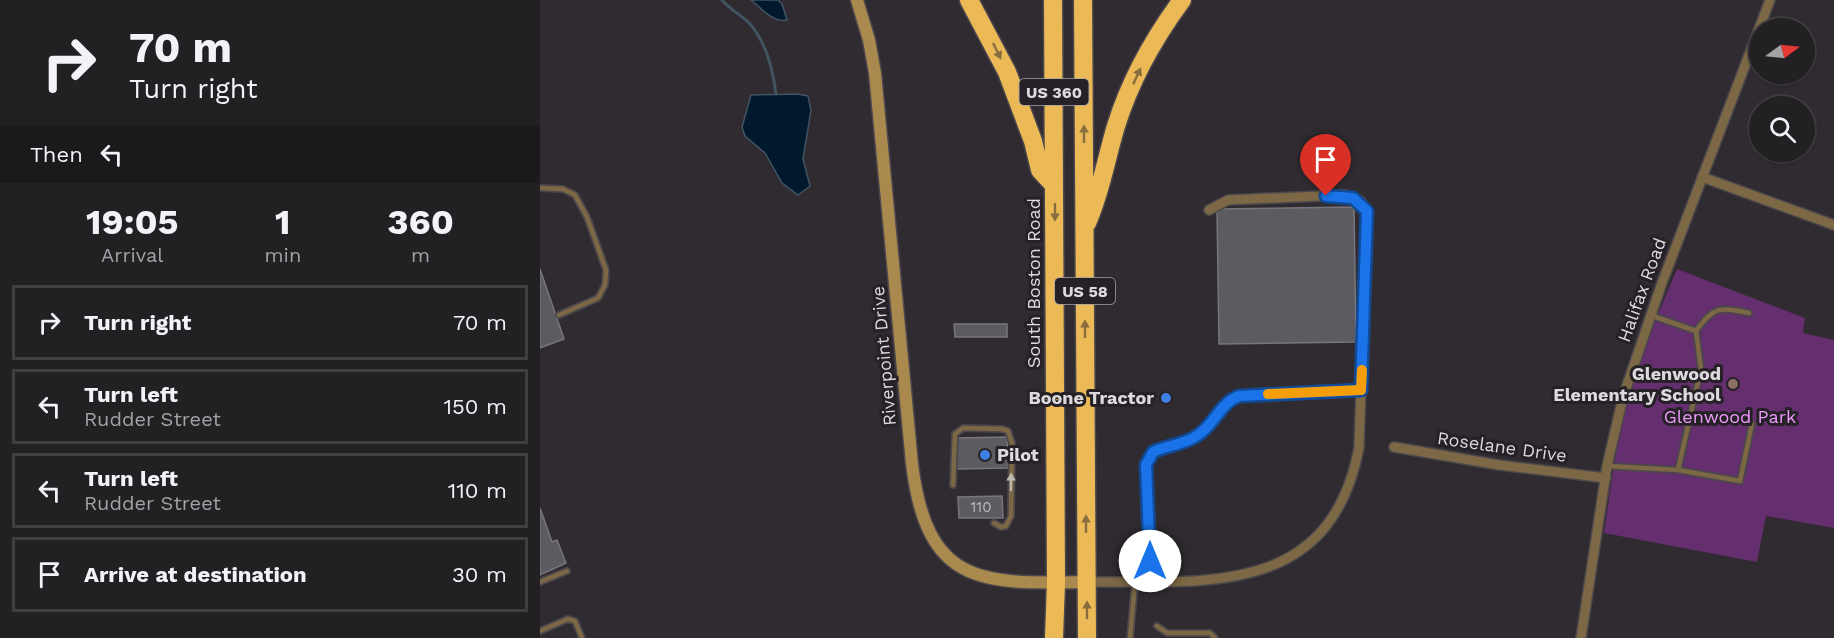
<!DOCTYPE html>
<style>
:root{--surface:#232024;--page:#2b282c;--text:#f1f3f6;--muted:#a3a3a6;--line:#403e41}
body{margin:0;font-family:"Work Sans",sans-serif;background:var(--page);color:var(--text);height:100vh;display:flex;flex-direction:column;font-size:22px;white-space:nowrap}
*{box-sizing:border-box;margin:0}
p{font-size:20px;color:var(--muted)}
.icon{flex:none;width:33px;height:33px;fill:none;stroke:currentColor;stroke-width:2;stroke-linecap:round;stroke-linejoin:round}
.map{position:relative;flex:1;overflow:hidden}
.sheet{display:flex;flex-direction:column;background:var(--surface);width:540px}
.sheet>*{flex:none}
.banner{background:#232024;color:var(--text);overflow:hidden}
.needle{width:39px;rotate:75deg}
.buttons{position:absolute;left:1209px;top:18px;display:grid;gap:12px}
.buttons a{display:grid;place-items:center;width:66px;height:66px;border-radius:50%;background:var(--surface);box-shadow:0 2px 4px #0004,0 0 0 2px var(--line);font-size:30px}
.pin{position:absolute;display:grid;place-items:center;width:51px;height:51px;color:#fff;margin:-62px -26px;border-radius:50% 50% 50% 0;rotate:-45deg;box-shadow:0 0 6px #0007}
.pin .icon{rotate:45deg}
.me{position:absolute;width:66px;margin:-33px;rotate:0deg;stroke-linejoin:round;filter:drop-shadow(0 0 4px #0008)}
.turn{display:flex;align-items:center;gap:21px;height:126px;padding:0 30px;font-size:27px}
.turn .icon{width:78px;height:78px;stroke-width:2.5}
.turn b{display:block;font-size:42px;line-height:51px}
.then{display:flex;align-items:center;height:57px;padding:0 30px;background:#0003;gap:12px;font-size:22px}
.eta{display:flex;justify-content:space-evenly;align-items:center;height:102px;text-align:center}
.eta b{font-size:36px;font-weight:700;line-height:42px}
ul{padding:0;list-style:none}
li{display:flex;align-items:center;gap:18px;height:75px;margin:0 12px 9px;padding:0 18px;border:3px solid var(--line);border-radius:0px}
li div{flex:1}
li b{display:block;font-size:22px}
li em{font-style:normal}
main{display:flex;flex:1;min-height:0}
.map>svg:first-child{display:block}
.green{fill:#652e6e}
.water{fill:#00192d;stroke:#425362;stroke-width:1.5}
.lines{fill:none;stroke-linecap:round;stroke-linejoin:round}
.stream{stroke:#425362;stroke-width:3}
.building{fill:#5c5b61;stroke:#78767d;stroke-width:1.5}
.lane-casing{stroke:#4b474c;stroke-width:8}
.street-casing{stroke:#4b474c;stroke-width:12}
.secondary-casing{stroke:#4b474c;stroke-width:15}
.highway-casing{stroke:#4b474c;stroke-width:21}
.lane{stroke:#7c6844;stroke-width:4.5}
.street{stroke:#7c6844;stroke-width:9}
.secondary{stroke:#a9894d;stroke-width:12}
.highway{stroke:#ebb956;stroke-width:18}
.oneway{fill:#886d3e}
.oneway2{fill:#bfb8af}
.route-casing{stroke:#114b97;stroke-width:15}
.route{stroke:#1a73e8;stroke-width:10}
.slow{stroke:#f59e0b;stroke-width:10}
.education-dot{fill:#8d6e63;stroke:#252126;stroke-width:2}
.shop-dot{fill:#3f7fe0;stroke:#252126;stroke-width:2}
.labels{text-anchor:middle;stroke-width:6;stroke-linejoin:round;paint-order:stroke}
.number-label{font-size:15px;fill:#bcbabe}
.shield{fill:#252126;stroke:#a5a2a6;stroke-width:1.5}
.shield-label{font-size:16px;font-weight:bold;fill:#dcdadd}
.street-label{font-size:18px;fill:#dcdadd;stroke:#252126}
.poi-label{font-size:18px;font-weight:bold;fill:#dcdadd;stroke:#252126;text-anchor:end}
.park-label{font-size:18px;fill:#ee9bfc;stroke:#252126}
</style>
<main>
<section class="sheet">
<div class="banner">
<div class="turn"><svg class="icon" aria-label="right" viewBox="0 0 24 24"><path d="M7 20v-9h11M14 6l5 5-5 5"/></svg><div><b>70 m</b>Turn right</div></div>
<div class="then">Then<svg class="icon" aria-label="left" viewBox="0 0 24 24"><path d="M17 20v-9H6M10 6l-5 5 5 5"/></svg></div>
</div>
<div class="eta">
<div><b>19:05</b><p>Arrival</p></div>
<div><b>1</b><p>min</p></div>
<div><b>360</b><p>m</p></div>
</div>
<ul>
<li><svg class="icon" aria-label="right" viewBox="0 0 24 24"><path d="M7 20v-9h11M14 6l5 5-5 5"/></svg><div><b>Turn right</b></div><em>70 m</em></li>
<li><svg class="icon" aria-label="left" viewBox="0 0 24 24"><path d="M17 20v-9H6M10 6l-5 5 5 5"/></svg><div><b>Turn left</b><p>Rudder Street</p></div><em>150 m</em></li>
<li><svg class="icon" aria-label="left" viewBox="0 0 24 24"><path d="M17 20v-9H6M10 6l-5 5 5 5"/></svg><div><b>Turn left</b><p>Rudder Street</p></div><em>110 m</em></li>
<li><svg class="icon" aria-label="arrive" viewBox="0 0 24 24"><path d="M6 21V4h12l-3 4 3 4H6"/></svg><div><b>Arrive at destination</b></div><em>30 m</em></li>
</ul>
</section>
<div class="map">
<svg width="1294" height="638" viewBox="0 0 1294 638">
<rect width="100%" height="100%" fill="#2f2b30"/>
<path class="green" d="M1137,269l128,49 -2,15 31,7v188l-68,-12 -9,46 -153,-29c7,-48 13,-97 27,-144 13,-41 29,-81 46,-120z"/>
<path class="water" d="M211,0h27l4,4 5,16c-14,3 -26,-12 -36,-20z
M257,94l11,2 3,14 -8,49 7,27 -12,9 -16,-12 -17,-30 -20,-17 -3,-9 9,-32z"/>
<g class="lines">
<path class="stream" d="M182,0c8,10 20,15 28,24 16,18 23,47 26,70"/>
</g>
<path class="building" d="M814,207l2,135 -137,2 -2,-135z
M0,269l24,70 -24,9z
M414,324h53v13h-52z
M467,437l1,31 -52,1v-31z
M462,496l1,22h-44l-1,-21z
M0,508l12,34 5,-2 9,23 -26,12z"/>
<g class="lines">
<g class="lane-casing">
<path id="lane" d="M0,188l23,1 12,6 12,22 19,53 -1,15 -7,13 -39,17
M1156,331c18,-25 24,-24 53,-18
M1067,466l71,4 23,-101 -5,-38 -46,-16
M1138,470l62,11 12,-57
M413,485l2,-51 8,-6 39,1 6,2 4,12 -1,73 -5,10 -5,1 -7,-4
M0,582l27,-11
M610,582l1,-43 -5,-74 7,-13c15,-7 31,-7 45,-17 17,-11 22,-32 41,-39l122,-6
M617,626l10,7h43l5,5
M0,631l28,-12 7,2 7,17
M590,638l5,-56"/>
</g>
<g class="street-casing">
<path id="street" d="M1162,177l132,48
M854,447l105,18 107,13
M547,582c118,-1 243,16 272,-134l8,-237 -7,-10 -15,-6 -117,5 -19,10
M1041,638l26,-172 16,-69 39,-114 108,-283"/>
</g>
<g class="secondary-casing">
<path id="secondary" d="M317,0l12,40 6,33 37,391c15,122 69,120 175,118"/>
</g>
<g class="highway-casing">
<path id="highway" d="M429,0l38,72 26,69 7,29 14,15
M513,0l3,583 -2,55
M543,0l4,638
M547,223c14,-31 19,-64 29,-97 14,-45 38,-88 66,-126"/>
</g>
<use href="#lane" class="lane"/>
<use href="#street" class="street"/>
<use href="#secondary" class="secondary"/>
<use href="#highway" class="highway"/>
</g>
<defs><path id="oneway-solid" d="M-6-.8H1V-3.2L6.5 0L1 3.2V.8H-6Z" transform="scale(1.5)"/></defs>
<g class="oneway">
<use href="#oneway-solid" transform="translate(457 51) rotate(64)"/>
<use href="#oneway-solid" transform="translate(597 76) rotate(-65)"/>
<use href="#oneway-solid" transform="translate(544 134) rotate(-90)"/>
<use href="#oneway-solid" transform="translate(515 212) rotate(90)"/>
<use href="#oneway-solid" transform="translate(545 329) rotate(-90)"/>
<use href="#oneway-solid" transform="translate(546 524) rotate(-90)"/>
<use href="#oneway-solid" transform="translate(547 610) rotate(-90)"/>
</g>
<use class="oneway2" href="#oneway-solid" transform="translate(471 482) rotate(-89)"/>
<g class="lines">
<g class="route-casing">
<path id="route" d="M610,561l-4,-96 7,-13c15,-7 31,-7 45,-17 17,-11 22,-32 41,-39l122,-6 6,-179 -14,-13 -27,-2"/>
</g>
<use href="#route" class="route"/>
<path class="slow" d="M728,394l93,-4 1,-20"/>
</g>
<circle class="education-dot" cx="1193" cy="384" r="6"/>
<g class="shop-dot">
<circle cx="626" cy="398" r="6"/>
<circle cx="445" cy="455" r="6"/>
</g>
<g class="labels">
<g class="number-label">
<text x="441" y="512">110</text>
</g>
<g class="shield">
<rect x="479.5" y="79" width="69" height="26" rx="4.5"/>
<rect x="515" y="278" width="60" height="26" rx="4.5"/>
</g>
<g class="shield-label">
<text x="514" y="98">US 360</text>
<text x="545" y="297">US 58</text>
</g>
<g class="street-label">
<text transform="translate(494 283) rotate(-90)" y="6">South Boston Road</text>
<text transform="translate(1102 290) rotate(-70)" y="6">Halifax Road</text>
<text transform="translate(344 356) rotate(-95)" y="6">Riverpoint Drive</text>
<text transform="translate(962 447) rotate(8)" y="6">Roselane Drive</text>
</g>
<g class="poi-label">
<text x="1181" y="380">Glenwood<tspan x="1181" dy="21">Elementary School</tspan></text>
<text x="614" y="404">Boone Tractor</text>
<text x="457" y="461" text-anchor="start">Pilot</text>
</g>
<g class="park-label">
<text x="1190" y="423">Glenwood Park</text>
</g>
</g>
</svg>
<div class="buttons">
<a><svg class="needle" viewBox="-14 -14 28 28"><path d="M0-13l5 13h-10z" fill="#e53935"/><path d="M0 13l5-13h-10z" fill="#a3a3a6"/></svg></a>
<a><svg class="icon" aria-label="search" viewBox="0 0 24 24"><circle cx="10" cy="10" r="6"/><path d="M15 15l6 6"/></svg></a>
</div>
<div class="pin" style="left:786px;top:196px;background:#d93025"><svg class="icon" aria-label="arrive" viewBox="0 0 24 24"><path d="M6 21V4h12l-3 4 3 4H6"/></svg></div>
<svg class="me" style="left:610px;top:561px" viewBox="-20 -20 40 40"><circle r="19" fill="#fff"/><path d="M0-13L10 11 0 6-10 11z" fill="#1a73e8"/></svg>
</div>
</main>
